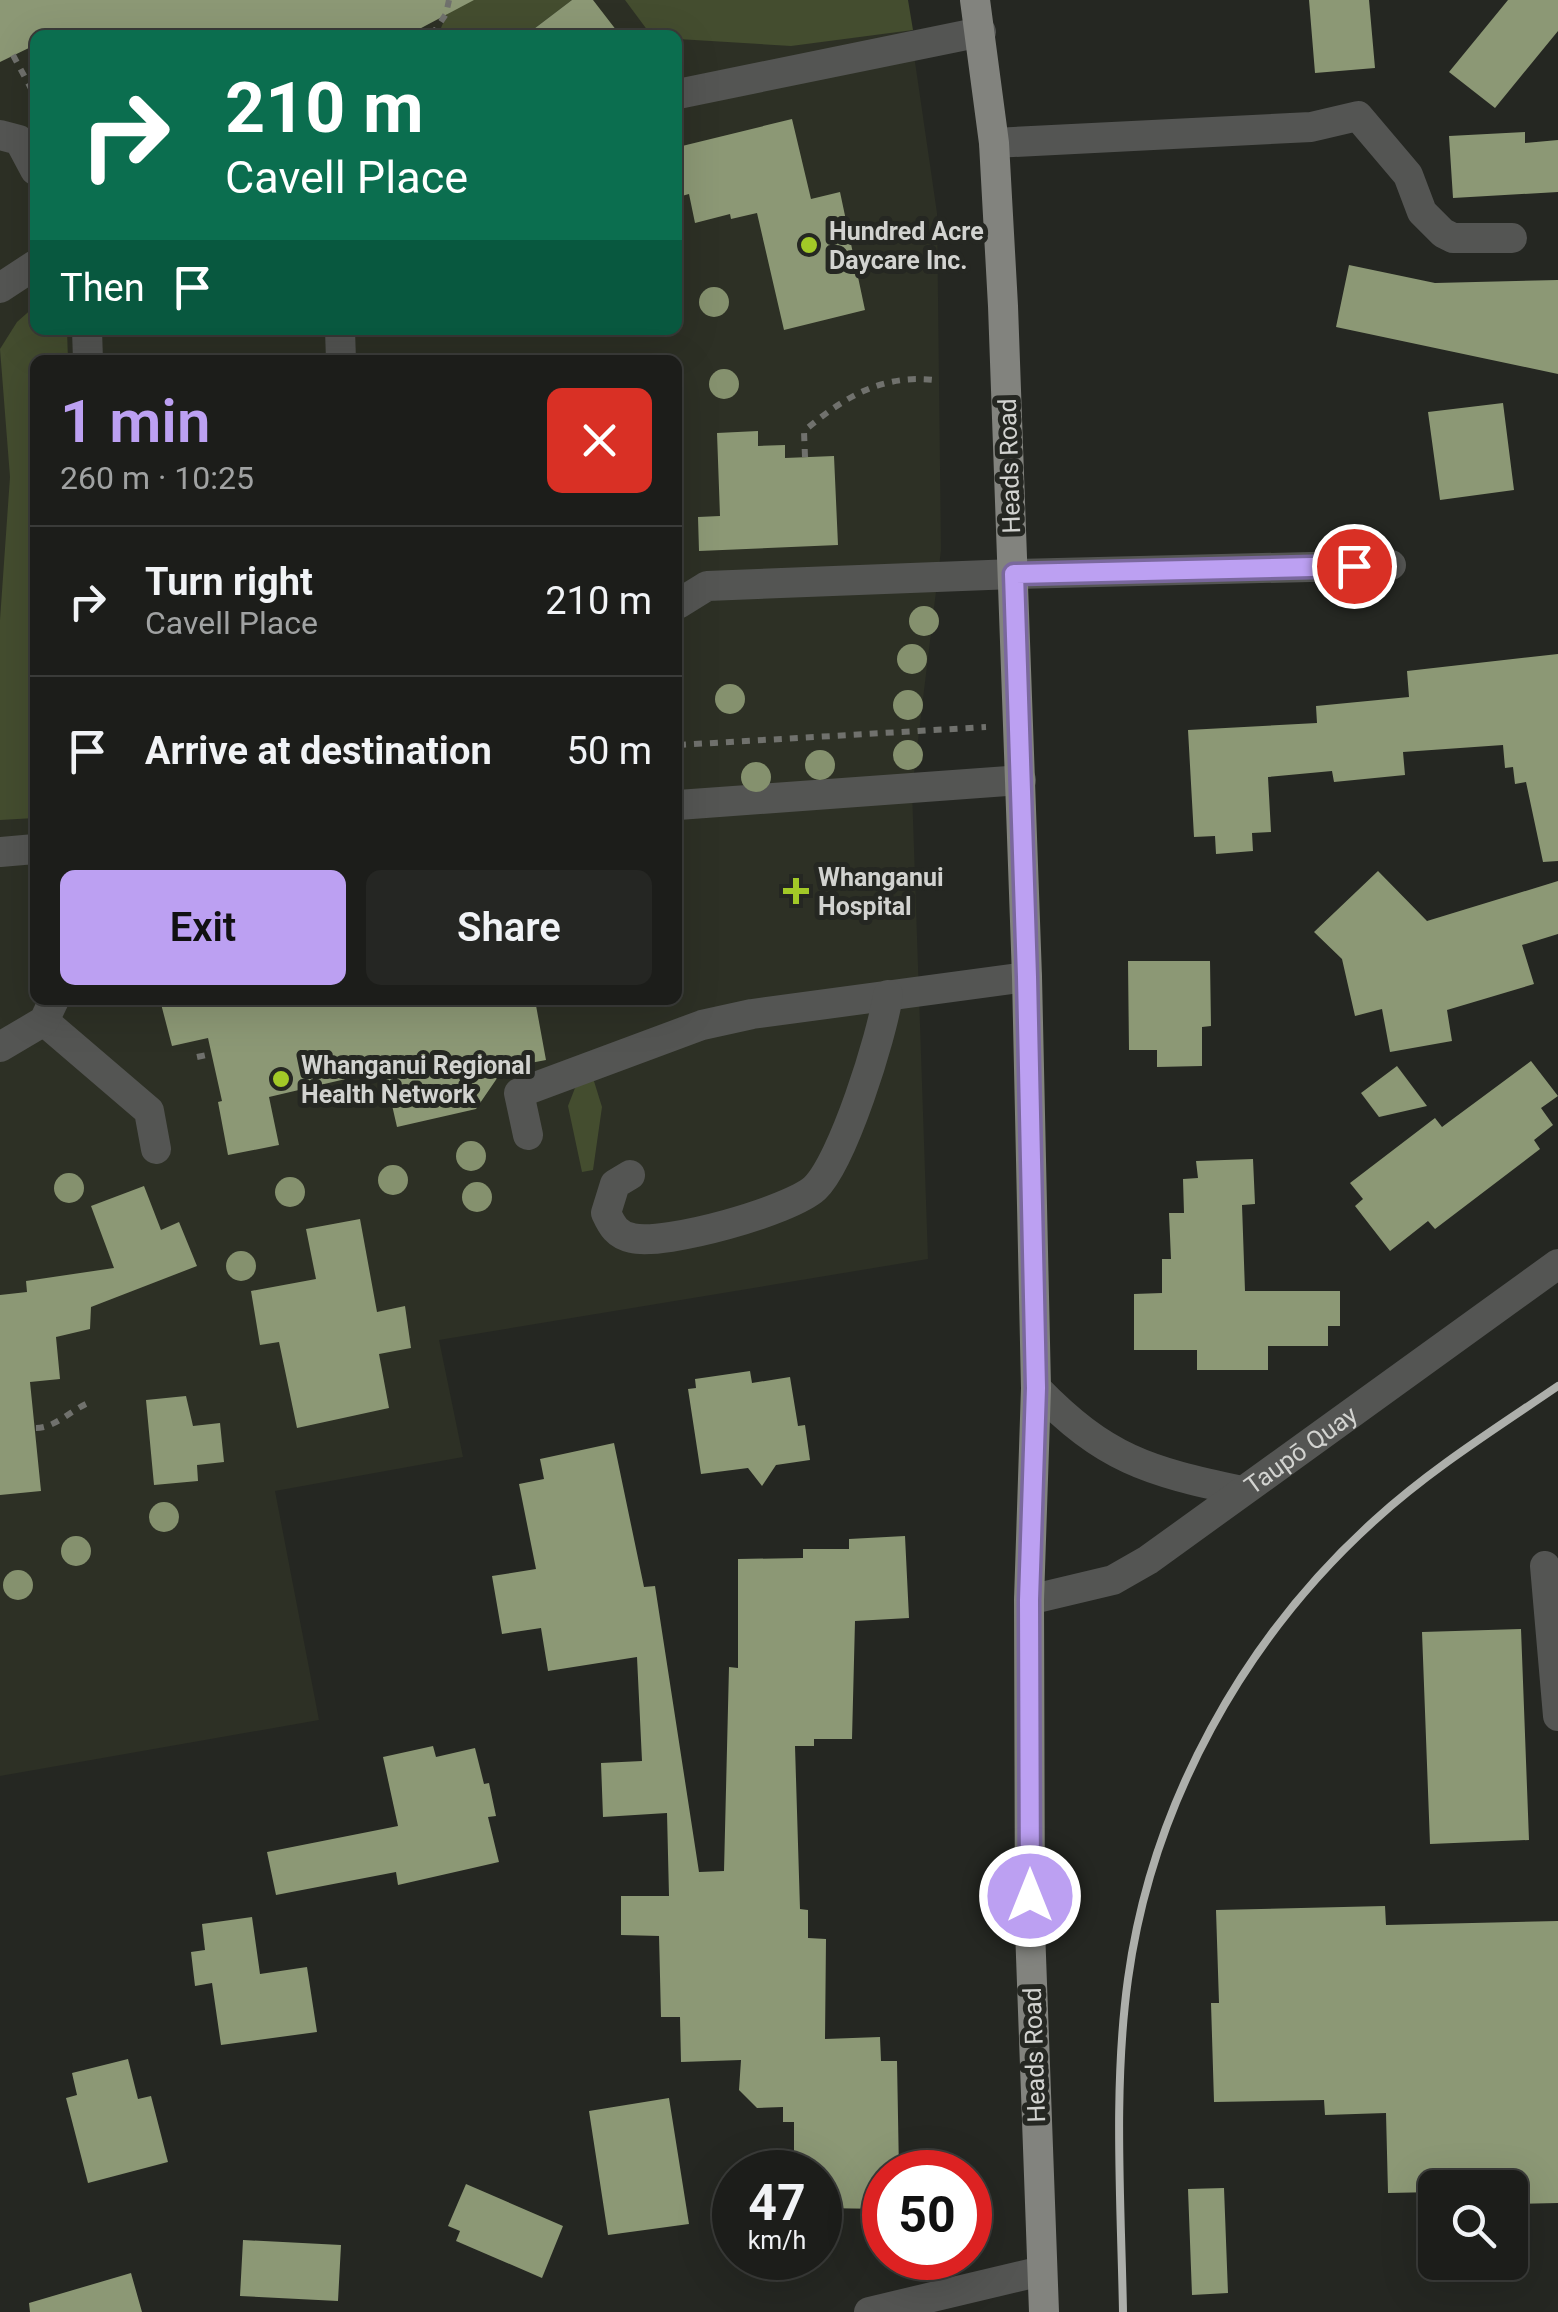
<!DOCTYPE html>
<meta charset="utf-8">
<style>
:root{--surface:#1c1d1a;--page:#252623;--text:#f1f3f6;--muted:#a0a2a2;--line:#3a3b39;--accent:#bca0f2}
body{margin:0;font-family:Roboto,sans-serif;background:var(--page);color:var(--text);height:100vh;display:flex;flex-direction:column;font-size:38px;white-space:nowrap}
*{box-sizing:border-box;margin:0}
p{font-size:32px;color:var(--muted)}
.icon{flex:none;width:55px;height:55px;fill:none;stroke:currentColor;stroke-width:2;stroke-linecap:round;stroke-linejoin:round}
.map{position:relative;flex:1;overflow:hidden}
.side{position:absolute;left:30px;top:355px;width:652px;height:650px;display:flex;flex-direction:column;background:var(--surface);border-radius:15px;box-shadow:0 10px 40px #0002,0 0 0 2px var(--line)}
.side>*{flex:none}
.top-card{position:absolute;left:30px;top:30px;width:652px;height:305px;border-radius:15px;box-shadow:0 10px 40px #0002,0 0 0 2px var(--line);background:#0b6e4f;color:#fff;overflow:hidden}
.tools{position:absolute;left:1418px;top:2170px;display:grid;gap:20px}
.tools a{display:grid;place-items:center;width:110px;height:110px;border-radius:15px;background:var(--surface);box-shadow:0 10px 40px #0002,0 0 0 2px var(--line);font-size:50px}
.speed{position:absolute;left:712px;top:2150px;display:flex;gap:20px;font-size:50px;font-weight:700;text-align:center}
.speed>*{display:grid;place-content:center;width:130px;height:130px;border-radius:50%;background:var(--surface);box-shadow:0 10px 40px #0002,0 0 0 2px var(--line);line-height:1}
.speed small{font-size:25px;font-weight:400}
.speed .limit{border:15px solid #d22;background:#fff;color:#111}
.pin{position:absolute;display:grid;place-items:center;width:85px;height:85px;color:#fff;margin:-42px;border:5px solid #fff;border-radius:50%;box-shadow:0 2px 10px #0007}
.me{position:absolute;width:110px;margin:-55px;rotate:0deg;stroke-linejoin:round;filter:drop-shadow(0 0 8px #0008)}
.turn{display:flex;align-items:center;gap:35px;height:210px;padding:0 30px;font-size:45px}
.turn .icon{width:130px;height:130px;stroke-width:2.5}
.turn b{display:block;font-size:70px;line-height:85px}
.then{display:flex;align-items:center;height:95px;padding:0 30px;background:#0003;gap:20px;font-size:38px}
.round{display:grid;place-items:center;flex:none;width:105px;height:105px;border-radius:15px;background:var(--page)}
.summary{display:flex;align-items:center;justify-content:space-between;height:170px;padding:0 30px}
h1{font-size:60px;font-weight:600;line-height:75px;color:var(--accent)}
.button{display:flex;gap:20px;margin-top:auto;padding:20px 30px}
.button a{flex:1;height:115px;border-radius:15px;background:var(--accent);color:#111;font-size:40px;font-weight:600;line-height:115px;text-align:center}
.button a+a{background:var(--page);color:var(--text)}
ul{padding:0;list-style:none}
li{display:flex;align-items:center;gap:30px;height:150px;padding:0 30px;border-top:2px solid var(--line)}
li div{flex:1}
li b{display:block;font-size:38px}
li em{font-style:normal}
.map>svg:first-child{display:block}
.built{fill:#2d3025;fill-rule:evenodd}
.green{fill:#444d2f}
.building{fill:#8c9875}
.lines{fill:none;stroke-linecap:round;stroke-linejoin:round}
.path{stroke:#70716d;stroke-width:6;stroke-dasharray:8 8;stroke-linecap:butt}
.minor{stroke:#545553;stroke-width:30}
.major{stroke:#82837e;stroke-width:30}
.rail{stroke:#adafab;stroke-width:8}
.tree{fill:#85916e}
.route-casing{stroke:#7a689d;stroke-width:25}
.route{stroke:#bca0f2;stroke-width:18}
.poi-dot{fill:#a2c927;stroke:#252722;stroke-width:4}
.labels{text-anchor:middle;stroke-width:10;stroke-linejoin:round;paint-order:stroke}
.poi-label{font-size:25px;font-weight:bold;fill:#d2d3d0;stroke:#252722;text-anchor:start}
.street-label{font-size:25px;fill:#d2d3d0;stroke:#252722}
</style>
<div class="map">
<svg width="1558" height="2312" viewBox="0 0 1558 2312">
<rect width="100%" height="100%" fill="#252722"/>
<path class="built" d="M0,0h906l31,213 4,337 -29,240 16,469 -489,81 24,117 -188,34 44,229 -319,56zM35,35h643v295h-643zM35,360h643v640h-643z"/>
<path class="green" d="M453,0h119l-46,35h-88z
M625,0h283l5,30 -122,16 -113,-7v-4h-27z
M35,306v24h32l1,30h-33v458l-35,2v-200l10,-143 -10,-128 17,-27z
M593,1078l9,29 -9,63 -11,2 -14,-66 7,-18z"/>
<path class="building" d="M0,0h474l-66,35h-373v10l-35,17z
M572,0h21l27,35h-94z
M1309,0h60l6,68 -60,5z
M1508,0h50v31l-63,77 -46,-36z
M792,119l19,80 29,-7 25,118 -81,20 -27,-117 -26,6 -1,-5 -35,9 -6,-29 -11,3v-50z
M1525,132v11l33,-3v52l-105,6 -4,-62z
M1349,265l86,18 123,-3v94l-222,-47z
M1503,403l11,87 -74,10 -12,-88z
M758,431v15l27,-1v13l49,-2 4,89 -139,6 -1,-34 22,-1 -3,-83z
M1558,654v207l-15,1 -17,-80 -11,2 -2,-17 -8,1 -2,-23 -100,7 2,23 -71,7 -2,-11 -64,6 3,55 -19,1 1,18 -37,3 -1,-18 -21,1 -6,-107 129,-7 -1,-17 93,-9 -2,-26z
M1378,871l49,50 131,-40v53l-36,11 12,39 -87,26 5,31 -62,11 -8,-43 -27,7 -13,-57 -28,-27z
M1128,961h82l1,65 -9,1v39l-45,1v-17h-28z
M160,1000h375l11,60 -42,8 -28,41 -79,18 -13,-57 -115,27 10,48 -51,10 -10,-53 4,-1 -14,-63 -36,8z
M1531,1061l27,35 -17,12 12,17 -19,15 6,9 -105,80 -7,-8 -38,30 -35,-45 8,-7 -13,-16 85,-65 7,9z
M1397,1066l30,40 -48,11 -18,-24z
M1253,1159l2,45 -13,1 3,86h95v35h-12v20h-60v24h-71v-20h-63v-56l28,-1v-34h9l-2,-46h15l-1,-34 15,-1 -2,-17z
M144,1186l17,44 18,-8 18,44 -106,41 -1,22 -34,8 4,42 -30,3 11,109 -41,4v-200l27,-3 -1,-11 88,-13 -23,-62z
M360,1219l17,93 28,-6 6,42 -32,6 10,54 -92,20 -18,-86 -19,3 -9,-54 65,-12 -10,-50z
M750,1371l2,12 38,-6 8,49 7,-1 5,35 -34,5 -14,21 -14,-18 -47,6 -13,-85 8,-1 -1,-9z
M186,1396l7,30 27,-3 4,39 -27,3 1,16 -44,4 -8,-85z
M614,1443l30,144 11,-1 44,286 25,-1 5,-204 9,1v-109l65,-1v-9h46v-10l56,-3 4,82 -54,3 -3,118h-38v7h-19l5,163 8,1v28l18,1 -1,100 55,-2 1,24h16l2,111h-14v37l-65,-1v-36h-26v-50h-11v-15l-26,1 -18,-18 2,-30 -60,2 -1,-45h-19l-2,-81 -38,-1v-39h48l-2,-83 -64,4 -2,-54 41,-2 -5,-104 -89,14 -7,-43 -39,6 -10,-58 44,-7 -17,-85 25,-5 -4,-20z
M1521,1629l8,211 -99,4 -8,-212z
M433,1746l3,11 39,-9 9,36 5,-1 7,33 -8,1 11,45 -101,23 -2,-13 -120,23 -9,-43 131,-26 -15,-69z
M1385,1906l1,19 172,-4v282l-48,1v-16h-75v4l-47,1 -2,-80 -61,2 -1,-15 -110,2 -3,-99h8l-3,-93z
M252,1917l8,57 47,-7 10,65 -96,13 -9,-62 -17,3 -4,-34 14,-2 -3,-26z
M128,2059l10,40 13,-3 17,66 -80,21 -22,-85 11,-3 -5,-22z
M669,2098l20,126 -81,11 -19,-124z
M466,2184l97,42 -21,52 -86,-37 4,-10 -12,-5z
M1224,2188l4,105 -36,2 -4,-106z
M243,2240l98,5 -3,56 -98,-5z
M131,2273l11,39h-112l-1,-9z"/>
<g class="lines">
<path class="path" d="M432,35l14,-21 3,-14
M13,55l22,41
M805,457l-1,-26c39,-33 77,-57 131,-51
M678,745l308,-18
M197,1057l14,-3
M36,1428c18,0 33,-16 50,-24"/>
<g class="minor">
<path d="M678,94l303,-62"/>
<path d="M0,135l19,5 16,30"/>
<path d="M994,143l317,-16 47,-11 50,59 14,37 21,21 10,5h59"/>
<path d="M0,288l35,-23"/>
<path d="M87,330l1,30"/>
<path d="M340,330l1,30"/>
<path d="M678,604l29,-18 307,-12 377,-9"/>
<path d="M678,805l343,-25"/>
<path d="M0,852l35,-3"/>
<path d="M44,1021l105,90 7,38"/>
<path d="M0,1047l44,-26 10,-21"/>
<path d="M528,1135l-9,-42 183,-68 50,-11 275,-37"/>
<path d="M630,1175l-15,9 -9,29c6,13 11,22 26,25 33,8 158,-27 183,-50 28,-27 67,-152 73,-193"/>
<path d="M1036,1388c69,71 111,83 206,103"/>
<path d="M1545,1566l13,150"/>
<path id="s1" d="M1029,1600l84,-20 35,-20 410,-296"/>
<path d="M869,2312l173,-41"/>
</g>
<path class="major" d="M975,0l19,143 9,163 24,671 9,411 -7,212 1,329 14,383"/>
<path class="rail" d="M1123,2312c-2,-110 -10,-224 5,-333 24,-175 116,-341 247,-459 56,-51 120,-91 183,-134"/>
</g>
<g class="tree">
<circle cx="714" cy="302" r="15"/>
<circle cx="724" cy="384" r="15"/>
<circle cx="924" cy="621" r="15"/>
<circle cx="912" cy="659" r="15"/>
<circle cx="730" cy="699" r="15"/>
<circle cx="908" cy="705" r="15"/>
<circle cx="908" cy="755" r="15"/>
<circle cx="820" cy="765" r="15"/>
<circle cx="756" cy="777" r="15"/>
<circle cx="471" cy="1156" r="15"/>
<circle cx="393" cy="1180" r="15"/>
<circle cx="69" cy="1188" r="15"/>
<circle cx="290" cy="1192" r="15"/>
<circle cx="477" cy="1197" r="15"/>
<circle cx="241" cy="1266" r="15"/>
<circle cx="164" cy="1517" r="15"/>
<circle cx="76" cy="1551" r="15"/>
<circle cx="18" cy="1585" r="15"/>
</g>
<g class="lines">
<g class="route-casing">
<path id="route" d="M1030,1896l-1,-296 7,-212 -9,-411 -13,-403 340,-8"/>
</g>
<use href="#route" class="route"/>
</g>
<g class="poi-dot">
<circle cx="809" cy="245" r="10"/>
<path d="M791 876h10v10h10v10h-10v10h-10v-10h-10v-10h10z"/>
<circle cx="281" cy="1079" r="10"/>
</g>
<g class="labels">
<g class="poi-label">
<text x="829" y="240">Hundred Acre<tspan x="829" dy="29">Daycare Inc.</tspan></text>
<text x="818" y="886">Whanganui<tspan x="818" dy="29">Hospital</tspan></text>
<text x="301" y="1074">Whanganui Regional<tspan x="301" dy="29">Health Network</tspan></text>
</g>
<g class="street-label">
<text transform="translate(1009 466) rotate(-92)" y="9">Heads Road</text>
<text dy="9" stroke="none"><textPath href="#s1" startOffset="315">Taupō Quay</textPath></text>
<text transform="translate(1034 2055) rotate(-92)" y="9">Heads Road</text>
</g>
</g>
</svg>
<div class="tools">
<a><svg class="icon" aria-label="search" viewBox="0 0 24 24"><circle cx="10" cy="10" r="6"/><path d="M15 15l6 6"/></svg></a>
</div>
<div class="speed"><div>47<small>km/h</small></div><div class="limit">50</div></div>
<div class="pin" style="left:1354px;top:566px;background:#d93025"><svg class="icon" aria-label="arrive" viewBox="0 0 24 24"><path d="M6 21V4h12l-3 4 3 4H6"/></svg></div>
<svg class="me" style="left:1030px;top:1896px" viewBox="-20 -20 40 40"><circle r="17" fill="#bca0f2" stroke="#fff" stroke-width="3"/><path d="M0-11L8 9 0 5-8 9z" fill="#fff"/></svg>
<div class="top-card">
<div class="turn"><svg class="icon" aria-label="right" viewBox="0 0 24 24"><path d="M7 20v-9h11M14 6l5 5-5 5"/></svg><div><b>210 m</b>Cavell Place</div></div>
<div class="then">Then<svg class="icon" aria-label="arrive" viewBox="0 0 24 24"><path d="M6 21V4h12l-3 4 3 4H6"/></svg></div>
</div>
<section class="side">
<div class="summary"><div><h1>1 min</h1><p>260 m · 10:25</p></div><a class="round" style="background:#d93025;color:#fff"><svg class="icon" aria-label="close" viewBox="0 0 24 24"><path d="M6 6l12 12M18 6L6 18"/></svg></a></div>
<ul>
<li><svg class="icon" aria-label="right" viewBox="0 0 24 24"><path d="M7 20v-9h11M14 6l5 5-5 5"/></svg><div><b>Turn right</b><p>Cavell Place</p></div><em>210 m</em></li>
<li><svg class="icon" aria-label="arrive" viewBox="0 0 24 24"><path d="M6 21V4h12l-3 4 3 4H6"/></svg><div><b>Arrive at destination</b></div><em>50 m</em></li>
</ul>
<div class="button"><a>Exit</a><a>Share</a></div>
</section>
</div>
